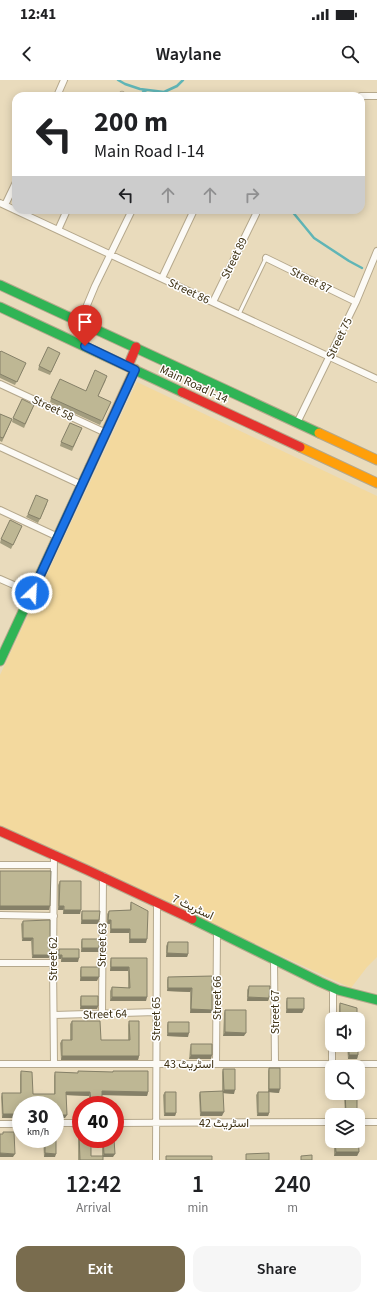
<!DOCTYPE html>
<meta charset="utf-8">
<style>
:root{--surface:#fff;--page:#f6f6f6;--text:#202124;--muted:#757577;--accent:#796c4e}
body{margin:0;font-family:"Source Sans 3",Vazirmatn,sans-serif;background:var(--page);color:var(--text);height:100vh;display:flex;flex-direction:column;font-size:15px;white-space:nowrap}
*{box-sizing:border-box;margin:0}
p{font-size:13px;color:var(--muted)}
.icon{flex:none;width:22px;height:22px;fill:none;stroke:currentColor;stroke-width:2;stroke-linecap:round;stroke-linejoin:round}
.map{position:relative;height:1080px;overflow:hidden}
.drawer{display:flex;flex-direction:column;background:var(--surface);flex:1}
.drawer>*{flex:none}
.banner{position:absolute;left:12px;top:12px;width:353px;height:122px;border-radius:12px;box-shadow:0 2px 10px #0003;background:#fff;color:var(--text);overflow:hidden}
.tools{position:absolute;left:325px;top:932px;display:grid;gap:8px}
.tools a{display:grid;place-items:center;width:40px;height:40px;border-radius:8px;background:var(--surface);box-shadow:0 2px 10px #0003;font-size:20px}
.speed{position:absolute;left:12px;top:1016px;display:flex;gap:8px;font-size:20px;font-weight:700;text-align:center}
.speed>*{display:grid;place-content:center;width:52px;height:52px;border-radius:50%;background:var(--surface);box-shadow:0 2px 10px #0003;line-height:1}
.speed small{font-size:10px;font-weight:400}
.speed .limit{border:6px solid #d22;background:#fff;color:#111}
.pin{position:absolute;display:grid;place-items:center;width:34px;height:34px;color:#fff;margin:-41px -17px;border-radius:50% 50% 50% 0;rotate:-45deg;box-shadow:0 0 4px #0007}
.pin .icon{rotate:45deg}
.me{position:absolute;width:44px;margin:-22px;rotate:25deg;stroke-linejoin:round;filter:drop-shadow(0 0 3px #0008)}
.turn{display:flex;align-items:center;gap:14px;height:84px;padding:0 16px;font-size:18px}
.turn .icon{width:52px;height:52px;stroke-width:2.5}
.turn b{display:block;font-size:28px;line-height:34px}
.lanes{display:flex;align-items:center;height:38px;padding:0 16px;background:#0003;justify-content:center;gap:20px;direction:ltr}
.lanes .off{opacity:.35}
.eta{display:flex;justify-content:space-evenly;align-items:center;height:68px;text-align:center}
.eta b{font-size:24px;font-weight:600;line-height:28px}
.primary-button{display:flex;gap:8px;margin-top:auto;padding:8px 16px}
.primary-button a{flex:1;height:46px;border-radius:12px;background:var(--accent);color:#fff;font-size:16px;font-weight:600;line-height:46px;text-align:center}
.primary-button a+a{background:var(--page);color:var(--text)}
.status{display:flex;justify-content:space-between;align-items:center;height:28px;padding:0 20px;background:var(--surface);direction:ltr}
.status svg{height:11px;fill:currentColor}
header{display:flex;justify-content:space-between;align-items:center;height:52px;padding:0 16px;background:var(--surface);font-size:18px;font-weight:600}
.map>svg:first-child{display:block}
.built{fill:#f3d99e}
.lines{fill:none;stroke-linecap:round;stroke-linejoin:round}
.stream{stroke:#60b5b6;stroke-width:2.5}
.lane-casing{stroke:#b5a88c;stroke-width:5}
.street-casing{stroke:#b5a88c;stroke-width:8}
.fast-casing{stroke:#b5a88c;stroke-width:11}
.slow-casing{stroke:#b5a88c;stroke-width:11}
.jam-casing{stroke:#b5a88c;stroke-width:11}
.lane{stroke:#fcfaf5;stroke-width:3}
.street{stroke:#fcfaf5;stroke-width:6}
.fast{stroke:#30b455;stroke-width:9}
.slow{stroke:#ff9f0a;stroke-width:9}
.jam{stroke:#e5322d;stroke-width:9}
.wall{fill:#a39d7f}
.shaded-wall{fill:#858068}
.building{fill:#beb794;stroke:#858068}
.route-casing{stroke:#114b97;stroke-width:10}
.route{stroke:#1a73e8;stroke-width:7}
.labels{text-anchor:middle;stroke-width:3;stroke-linejoin:round;paint-order:stroke}
.street-label{font-size:12px;fill:#3d3012;stroke:#fff}
</style>
<div class="status"><b>12:41</b><svg viewBox="0 0 49 12"><path d="M0 12V9h3v3zM5 12V6h3v6zM10 12V3h3v9zM15 12V0h3v12zM26 1h20v11H26zM47 4h2v5h-2z"/></svg></div>
<header><svg class="icon" aria-label="back" viewBox="0 0 24 24"><path d="M15 5l-7 7 7 7"/></svg>Waylane<svg class="icon" aria-label="search" viewBox="0 0 24 24"><circle cx="10" cy="10" r="6"/><path d="M15 15l6 6"/></svg></header>
<div class="map">
<svg width="377" height="1080" viewBox="0 0 377 1080">
<rect width="100%" height="100%" fill="#e9dbbc"/>
<path class="built" d="M137,302l240,114v461l-10,10 -16,21 -351,-162v-151z"/>
<g class="lines">
<path class="stream" d="M118,0l7,4 15,5 24,3 13,-6 6,-6
M143,11l10,5
M291,130l23,28 35,23 13,7"/>
<g class="lane-casing">
<path id="lane" d="M239,234l27,-56"/>
</g>
<g class="street-casing">
<path id="street" d="M57,16l7,-16
M121,16l1,-1
M361,16h16
M0,123l377,176
M5,125l11,-23
M58,150l9,-20
M266,178l90,44
M162,198l32,-68
M213,222l43,-88
M81,242l4,-12 10,-24 37,-76
M0,304l106,49
M297,343l59,-121 21,-51
M0,367l82,38
M0,430l58,27
M0,499l32,14
M0,785h54
M0,835l54,1
M274,881l1,102
M0,883h53
M102,934l1,-138
M54,935l102,-3
M333,939v-31
M332,983v-18
M0,984h377
M54,984l-1,-101 1,-109
M216,984l1,-133
M358,1042h19
M55,1043h26
M115,1043l217,-1
M0,1044h21
M156,1080l1,-257"/>
</g>
<g class="fast-casing">
<path id="fast" d="M0,205l319,148
M0,227l182,85
M0,581l90,-194
M192,839l128,63 18,8 39,10"/>
</g>
<g class="slow-casing">
<path id="slow" d="M319,353l58,27
M300,367l77,36
M90,387l45,-98"/>
</g>
<g class="jam-casing">
<path id="jam" d="M128,286l8,-19
M182,312l118,55
M0,751l87,39 105,49"/>
</g>
<use href="#lane" class="lane"/>
<use href="#street" class="street"/>
<use href="#fast" class="fast"/>
<use href="#slow" class="slow"/>
<use href="#jam" class="jam"/>
</g>
<path class="wall" d="M0,272l24,14 -9,19 -15,-7z
M58,277l-8,18 -12,-5 1,-4z
M106,300l-8,16 11,10 -9,19 -50,-23 1,-4 35,-7z
M34,325l-10,23 -12,-6 1,-4z
M0,334l12,5 -10,23 -2,-1z
M82,348l-10,23 -12,-5 1,-4z
M47,424l-9,19 -12,-6 2,-3z
M22,446l-11,23 -11,-6 1,-4z
M60,801l20,33h-17v-4h-5v-25z
M131,822l15,41h-17v-10h-19v-9h-3v-10l2,-3 21,-1v-4z
M82,831l17,9 -1,4h-17v-9z
M23,841l26,37h-17l-1,-17h-9l-1,-17z
M82,859l16,13h-17v-10z
M168,862l20,12 -1,3h-21v-11z
M59,869l19,13h-17v-3h-3v-7z
M111,878h36l-1,43h-36v-10l2,-4 16,1v-17h-18v-9z
M81,887l16,14h-17v-10z
M212,896v34l-1,3h-21v-21l-23,-1v-11l1,-3z
M249,906l20,12 -1,3h-21v-11z
M81,916l17,10 -1,3h-17v-9z
M287,918l17,11 -2,4h-16v-11z
M340,923l17,16h-18v-13z
M225,930l19,26h-21l1,-23z
M72,941l29,19h27v-15l1,-4 10,35 -1,4h-77l-1,-17 2,-3h8v-16z
M168,942l20,15 -21,-1v-11z
M191,964l20,15h-22l1,-11z
M347,965h11v10l-1,4h-9z
M269,988l10,25 -10,-1v21l-1,3h-11l-1,-21 2,-3h10v-21z
M223,989l11,25 -11,-1 -1,23h-22l-1,-21 1,-3 22,-1v-19z
M21,991l12,23h21v-18l1,-4 23,1v-2l35,1v-1l35,21 -1,4 -45,-1 -1,10h-12v-9l-23,-1 -1,23h-63l-1,-21 1,-4h18v-18z
M165,1012l11,21 -1,3h-11l-1,-21z
M345,1013h12v20l-1,2h-11l-1,-19z
M79,1053l12,23h11v-17h12l-1,18h-10v3h-25v-23z
M43,1059h12v18h-11z
M334,1061h24l1,11 -2,4h-23z"/>
<path class="shaded-wall" d="M0,826h50l-1,4h-49z
M59,826h5l-1,4h-5z
M64,830h17l-1,4h-17z
M82,840h17l-1,4h-17z
M108,840h3l-1,4h-3z
M111,849h19l-1,4h-19z
M23,858h10l-2,3h-9z
M130,859h17l-1,4h-17z
M82,868h17l-1,4h-17z
M167,873l21,1 -1,3h-21z
M33,875h17l-1,3h-17z
M59,875h3l-1,4h-3z
M62,878h17l-1,4h-17z
M111,887h18l-1,4h-18z
M81,897h18l-2,4h-17z
M168,908h24l-2,4 -23,-1z
M112,917h35l-1,4h-36z
M248,917l21,1 -1,3h-21z
M81,926h17l-1,3h-17z
M191,929l21,1 -1,3h-21z
M287,929h17l-2,4h-16z
M340,937l17,1v1h-18z
M225,952l21,1 -2,3h-21z
M168,953h21l-1,4 -21,-1z
M191,975h21l-1,4h-22z
M349,975h9l-1,4h-9z
M62,976h77l-1,4h-77z
M269,1009h11l-1,4 -11,-1z
M224,1010h11l-1,4 -12,-1z
M102,1011l46,1 -1,4 -47,-1z
M66,1012h24l-1,4 -24,-1z
M91,1022h11l-1,3h-11z
M201,1032h23l-2,4h-22z
M165,1033h11l-1,3h-11z
M258,1033h11l-1,3h-11z
M346,1033h11l-1,2h-11z
M3,1034h18v4h-19z
M55,1035h12l-2,3h-10z
M336,1072h23l-2,4h-23z
M0,1073l15,1 -2,3h-13z
M45,1073l11,1 -1,3h-11z
M104,1074h11l-2,3h-11z"/>
<path class="building" d="M48,267l12,6 -9,19 -12,-6z
M1,271l25,12 -9,19 -17,-8v-22z
M95,290l12,6 -9,20 13,6 -9,19 -51,-23 9,-19 26,12z
M22,319l12,6 -9,19 -12,-6z
M0,334l12,5 -9,19 -3,-1z
M70,343l12,5 -9,19 -12,-5z
M36,415l12,5 -8,19 -12,-5z
M10,440l12,6 -9,19 -12,-6z
M0,791h51l-1,35h-50z
M60,801h21v29h-17v-4h-5z
M131,822l17,9 -1,28h-17v-10h-19v-9h-3l1,-9 22,-1z
M82,831h18l-1,9h-17z
M50,840v35h-17v-17h-10v-17z
M82,859h17v9h-17z
M168,862h20v12l-21,-1z
M59,869h20v9h-17v-3h-3z
M111,878h36v39h-35v-10l18,1 -1,-21h-18z
M81,887h18v10h-18z
M212,896v34l-21,-1 1,-21h-24v-11z
M249,906h21l-1,12 -21,-1z
M81,916h17v10h-17z
M287,918h17v11h-17z
M340,923l17,5v10l-17,-1z
M225,930h21v23l-21,-1z
M72,941h28l1,19h29l-1,-19h10v35h-77v-16h10z
M168,942h21v11h-21z
M358,958v17h-9v-10h9z
M191,964h21v11h-21z
M269,988h11v21h-11z
M223,989h12v21h-11z
M21,991l11,1 1,22h22v-22l23,1v-2l35,1v-1h35v21l-46,-1v11h-11l-1,-10h-24l1,23h-12v-10h-34v9h-18l-1,-21h19z
M223,1011l1,21h-23l-1,-20z
M165,1012h11v21h-11z
M258,1012h11v21h-11z
M345,1013h12v20h-11z
M358,1051l1,21h-23l-1,-11h23z
M3,1052h11l1,22 -15,-1v-19h3z
M55,1053h1v21l-11,-1v-14h10z
M79,1053h2v6h10v17h12v4h-23z
M103,1059h11l1,15h-11z
M269,1073v7h-23v-6z
M312,1075v5h-11v-4z
M166,1076h46v4h-46z"/>
<g class="lines">
<g class="route-casing">
<path id="route" d="M32,513l103,-223 -50,-24"/>
</g>
<use href="#route" class="route"/>
</g>
<g class="labels">
<g class="street-label">
<text transform="translate(234 178) rotate(-64)" y="4">Street 89</text>
<text transform="translate(311 200) rotate(26)" y="4">Street 87</text>
<text transform="translate(189 211) rotate(25)" y="4">Street 86</text>
<text transform="translate(339 258) rotate(-64)" y="4">Street 75</text>
<text transform="translate(194 304) rotate(25)" y="4">Main Road I-14</text>
<text transform="translate(53 328) rotate(25)" y="4">Street 58</text>
<text transform="translate(193 827) rotate(25)" y="4">اسٹریٹ 7</text>
<text transform="translate(102 865) rotate(-89)" y="4">Street 63</text>
<text transform="translate(53 879) rotate(-90)" y="4">Street 62</text>
<text transform="translate(217 918) rotate(-90)" y="4">Street 66</text>
<text transform="translate(275 932) rotate(-90)" y="4">Street 67</text>
<text transform="translate(105 934) rotate(-2)" y="4">Street 64</text>
<text transform="translate(156 939) rotate(-90)" y="4">Street 65</text>
<text x="189" y="988">اسٹریٹ 43</text>
<text x="224" y="1047">اسٹریٹ 42</text>
</g>
</g>
</svg>
<div class="tools">
<a><svg class="icon" aria-label="sound" viewBox="0 0 24 24"><path d="M4 9h4l5-4v14l-5-4H4zM17 9q2 3 0 6"/></svg></a>
<a><svg class="icon" aria-label="search" viewBox="0 0 24 24"><circle cx="10" cy="10" r="6"/><path d="M15 15l6 6"/></svg></a>
<a><svg class="icon" aria-label="layers" viewBox="0 0 24 24"><path d="M12 4l9 5-9 5-9-5zM3 14l9 5 9-5"/></svg></a>
</div>
<div class="speed"><div>30<small>km/h</small></div><div class="limit">40</div></div>
<div class="pin" style="left:85px;top:266px;background:#d93025"><svg class="icon" aria-label="arrive" viewBox="0 0 24 24"><path d="M6 21V4h12l-3 4 3 4H6"/></svg></div>
<svg class="me" style="left:32px;top:513px" viewBox="-20 -20 40 40"><circle r="17" fill="#1a73e8" stroke="#fff" stroke-width="3"/><path d="M0-11L8 9 0 5-8 9z" fill="#fff"/></svg>
<div class="banner">
<div class="turn"><svg class="icon" aria-label="left" viewBox="0 0 24 24"><path d="M17 20v-9H6M10 6l-5 5 5 5"/></svg><div><b>200 m</b>Main Road I-14</div></div>
<div class="lanes"><svg class="icon" aria-label="left" viewBox="0 0 24 24"><path d="M17 20v-9H6M10 6l-5 5 5 5"/></svg><svg class="icon off" aria-label="ahead" viewBox="0 0 24 24"><path d="M12 20V5M6 11l6-6 6 6"/></svg><svg class="icon off" aria-label="ahead" viewBox="0 0 24 24"><path d="M12 20V5M6 11l6-6 6 6"/></svg><svg class="icon off" aria-label="right" viewBox="0 0 24 24"><path d="M7 20v-9h11M14 6l5 5-5 5"/></svg></div>
</div>
</div>
<section class="drawer">
<div class="eta">
<div><b>12:42</b><p>Arrival</p></div>
<div><b>1</b><p>min</p></div>
<div><b>240</b><p>m</p></div>
</div>
<div class="primary-button"><a>Exit</a><a>Share</a></div>
</section>
